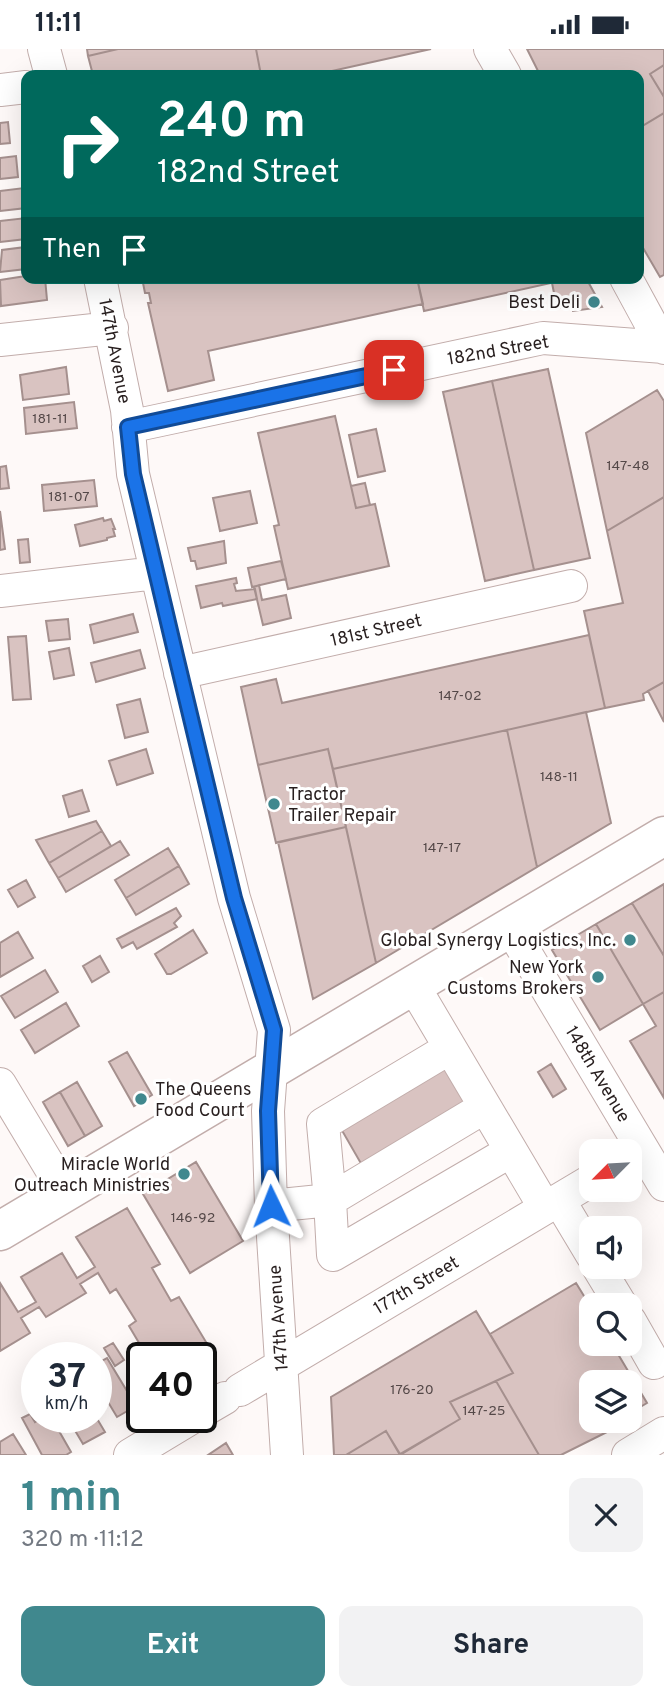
<!DOCTYPE html>
<meta charset="utf-8">
<style>
:root{--surface:#fff;--page:#f2f2f3;--text:#1f2937;--muted:#747a83;--accent:#40888e}
body{margin:0;font-family:Overpass,sans-serif;background:var(--page);color:var(--text);height:100vh;display:flex;flex-direction:column;font-size:26px;white-space:nowrap}
*{box-sizing:border-box;margin:0}
p{font-size:23px;color:var(--muted)}
.icon{flex:none;width:38px;height:38px;fill:none;stroke:currentColor;stroke-width:2;stroke-linecap:round;stroke-linejoin:round}
.map{position:relative;height:1406px;overflow:hidden}
.panel{display:flex;flex-direction:column;background:var(--surface);flex:1}
.panel>*{flex:none}
.banner{position:absolute;left:21px;top:21px;width:623px;height:214px;border-radius:14px;box-shadow:0 7px 28px #0002;background:#00695c;color:#fff;overflow:hidden}
.needle{width:46px;rotate:246deg}
.fabs{position:absolute;left:579px;top:1090px;display:grid;gap:14px}
.fabs a{display:grid;place-items:center;width:63px;height:63px;border-radius:14px;background:var(--surface);box-shadow:0 7px 28px #0002;font-size:35px}
.speed{position:absolute;left:21px;top:1293px;display:flex;gap:14px;font-size:35px;font-weight:700;text-align:center}
.speed>*{display:grid;place-content:center;width:91px;height:91px;border-radius:50%;background:var(--surface);box-shadow:0 7px 28px #0002;line-height:1}
.speed small{font-size:18px;font-weight:400}
.speed .limit{border:4px solid #111;border-radius:10px;background:#fff;color:#111}
.pin{position:absolute;display:grid;place-items:center;width:60px;height:60px;color:#fff;margin:-30px;border-radius:14px;box-shadow:0 4px 10px #0006}
.me{position:absolute;width:77px;margin:-38px;rotate:358deg;stroke-linejoin:round;filter:drop-shadow(0 0 5px #0008)}
.turn{display:flex;align-items:center;gap:24px;height:147px;padding:0 21px;font-size:32px}
.turn .icon{width:91px;height:91px;stroke-width:2.5}
.turn b{display:block;font-size:49px;line-height:60px}
.then{display:flex;align-items:center;height:66px;padding:0 21px;background:#0003;gap:14px;font-size:26px}
.round{display:grid;place-items:center;flex:none;width:74px;height:74px;border-radius:14px;background:var(--page)}
.headline{display:flex;align-items:center;justify-content:space-between;height:119px;padding:0 21px}
h1{font-size:42px;font-weight:700;line-height:52px;color:var(--accent)}
.cta{display:flex;gap:14px;margin-top:auto;padding:14px 21px}
.cta a{flex:1;height:80px;border-radius:14px;background:var(--accent);color:#fff;font-size:28px;font-weight:700;line-height:80px;text-align:center}
.cta a+a{background:var(--page);color:var(--text)}
.status{display:flex;justify-content:space-between;align-items:center;height:49px;padding:0 35px;background:var(--surface);direction:ltr}
.status svg{height:19px;fill:currentColor}
.map>svg:first-child{display:block}
.building{fill:#d9c3c1;stroke:#a5908e;stroke-width:2}
.lines{fill:none;stroke-linecap:round;stroke-linejoin:round}
.minor-casing{stroke:#c2adab;stroke-width:34}
.major-casing{stroke:#c2adab;stroke-width:41}
.minor{stroke:#fff;stroke-width:32}
.major{stroke:#fff;stroke-width:38}
.route-casing{stroke:#114b97;stroke-width:18}
.route{stroke:#1a73e8;stroke-width:12}
.poi-dot{fill:#40888e;stroke:#fff;stroke-width:2.5}
.labels{text-anchor:middle;stroke-width:6;stroke-linejoin:round;paint-order:stroke}
.number-label{font-size:14px;fill:#544848}
.poi-label{font-size:18px;fill:#281f1f;stroke:#fff;text-anchor:end}
.street-label{font-size:18px;fill:#281f1f;stroke:#fff}
</style>
<div class="status"><b>11:11</b><svg viewBox="0 0 49 12"><path d="M0 12V9h3v3zM5 12V6h3v6zM10 12V3h3v9zM15 12V0h3v12zM26 1h20v11H26zM47 4h2v5h-2z"/></svg></div>
<div class="map">
<svg width="664" height="1406" viewBox="0 0 664 1406">
<rect width="100%" height="100%" fill="#fef9f8"/>
<path class="building" d="M87,0h31l-30,7z
M118,0h138l5,26h-168l-5,-19z
M256,0h175l-117,26h-53z
M527,0h137v16l-14,9 14,23v16l-25,15v-53h-99z
M664,16v32l-14,-23z
M664,64v162l-4,2 -21,-36v-113z
M8,73l2,21 -10,1v-21z
M16,107l2,21 -18,2v-21z
M24,139l2,20 -26,3v-20z
M26,169v21l-26,3v-21z
M26,198v22l-26,3 2,-22z
M26,227v2h19l2,22 -46,6 -1,-26z
M142,229h275l6,26 -215,47 6,29 -46,11 -20,-88h3l-2,-10h-4z
M417,229h134v5l-127,28z
M551,229h35l16,29 -29,4 -1,-6 -15,3z
M66,318l3,27 -46,6 -3,-25z
M548,320l42,189 -56,12 -42,-189z
M492,332l42,189 -49,11 -42,-189z
M657,341l7,11v96l-57,34 -21,-98z
M74,353l3,26 -51,6 -2,-26z
M335,367l21,92 19,-4 14,62 -101,23 -14,-63 5,-1 -21,-92z
M376,380l9,42 -27,6 -9,-42z
M6,417l3,22 -9,1v-22z
M94,431l3,26 -53,5 -2,-26z
M365,434l5,22 -14,3 -5,-22z
M250,442l7,32 -37,8 -7,-33z
M664,448v185l-21,12 1,6 -39,8 -21,-97 39,-8 -16,-72z
M0,462l5,38 -5,1z
M103,469l1,3 7,-2 4,10h-2l2,7 -8,2v2l-27,6 -5,-21z
M28,490l2,23 -10,1 -2,-23z
M224,492l2,22 -29,6 -2,-8h-4l-3,-13z
M281,512l5,18 -34,8 -4,-19z
M236,529l1,5 -3,1 2,7 19,-2 2,10 -34,7 -1,-3 -21,5 -5,-22z
M259,536l3,15 24,-5 5,23 -28,7 -9,-38z
M133,565l5,18 -44,11 -4,-18z
M68,570l2,20 -21,2 -3,-20z
M589,586l16,73 -272,61 -5,-20 -70,16 -17,-78 35,-8 6,24z
M26,587l5,63 -18,1 -5,-63z
M69,599l5,27 -20,4 -5,-27z
M140,601l5,18 -49,14 -5,-19z
M664,633v40l-16,-31z
M140,650l8,33 -23,6 -8,-33z
M586,663l25,111 -74,44 -30,-137z
M507,681l30,137 -161,96 -43,-194z
M146,700l7,24 -36,12 -8,-24z
M328,700l18,78 -70,16 -18,-78z
M82,741l7,21 -20,6 -6,-21z
M96,772l6,10 -53,32 -13,-23z
M346,778l30,136 -63,36 -35,-157z
M102,782l9,15 -53,32 -9,-15z
M120,792l9,14 -63,37 -8,-14z
M168,799l11,18 -53,32 -11,-18z
M179,817l10,18 -53,31 -10,-17z
M26,831l9,17 -17,10 -10,-17z
M664,835v72l-32,-53z
M632,854l32,53v36l-21,12 -47,-80z
M176,859l5,8 -7,7 3,4 -40,22 -4,-7 -11,6 -5,-9z
M596,875l47,80 -43,26 -48,-80z
M193,881l14,23 -36,21h-4l-12,-20z
M18,883l15,26 -33,19v-34z
M100,907l9,16 -17,10 -9,-16z
M45,921l13,22 -43,26 -14,-22z
M664,943v106l-34,-57 26,-15 -13,-22z
M66,954l13,23 -44,27 -14,-23z
M127,1003l25,43 -18,11 -25,-44z
M551,1015l15,25 -13,8 -15,-25z
M448,1018l22,38 -107,62 -23,-40z
M77,1033l25,44 -17,10 -25,-44z
M60,1043l25,44 -17,10 -25,-44z
M196,1113l47,79 -53,32 -47,-79z
M127,1159l33,56 -8,4 19,33 8,-4 33,55 -11,6h-53l-19,-32 7,-5 -20,-32 -6,4 -12,-20 -18,11 6,9 -40,24 -7,-10 -18,11 9,15 -30,18v-68l18,29 18,-10 -15,-25 41,-24 15,25 18,-11 -19,-30z
M576,1234l16,26v35h20l35,59 -17,10v-30h-38v38h25l-12,7 2,4 -46,23h-22l-43,-74 17,-8 -23,-39z
M476,1262l37,62 -63,29 10,17 -60,35 -14,-23 -40,24h-12l-3,-58z
M113,1294l11,17 -9,6 -11,-18z
M70,1298l6,11h-23l-1,-1z
M107,1309l29,48 -19,11 -21,-35v-18z
M496,1332l43,74h-139l60,-36 -10,-17z
M30,1365l5,8 8,-5h8l20,35 -5,3h-24l-20,-37z
M67,1368h29l9,15 -22,12z
M386,1382l14,24h-54z
M13,1385l13,21h-26v-13z
M226,1394l7,12h-25z"/>
<g class="lines">
<g class="minor-casing">
<path id="minor" d="M44,0l7,26
M490,0l15,26
M0,41l26,-3
M100,229l27,132 6,64 101,424 40,132 -6,81 3,95 16,249
M626,229l38,70
M0,291l112,-12
M128,378l415,-89 121,9
M0,542l156,-18
M180,624l391,-87
M510,878l154,258
M413,936l132,223
M450,999l-127,76 7,76 155,-93
M0,1035l65,108
M559,1151l33,55
M271,1157l59,-6 3,55 178,-104
M598,1218l23,38
M630,1272l24,42
M240,1341l352,-210
M201,1363l24,-14
M130,1406l63,-38
M628,1406l36,-22"/>
</g>
<g class="major-casing">
<path id="major" d="M0,1182l664,-395"/>
</g>
<use href="#minor" class="minor"/>
<use href="#major" class="major"/>
</g>
<g class="lines">
<g class="route-casing">
<path id="route" d="M271,1157l-3,-95 6,-81 -40,-132 -58,-242 -43,-182 -5,-47 266,-57"/>
</g>
<use href="#route" class="route"/>
</g>
<g class="poi-dot">
<circle cx="594" cy="253" r="7"/>
<circle cx="274" cy="755" r="7"/>
<circle cx="630" cy="891" r="7"/>
<circle cx="598" cy="928" r="7"/>
<circle cx="141" cy="1050" r="7"/>
<circle cx="184" cy="1125" r="7"/>
</g>
<g class="labels">
<g class="number-label">
<text x="50" y="374">181-11</text>
<text x="628" y="421">147-48</text>
<text x="69" y="452">181-07</text>
<text x="460" y="651">147-02</text>
<text x="559" y="732">148-11</text>
<text x="442" y="803">147-17</text>
<text x="193" y="1173">146-92</text>
<text x="412" y="1345">176-20</text>
<text x="484" y="1366">147-25</text>
</g>
<g class="poi-label">
<text x="580" y="259">Best Deli</text>
<text x="288" y="751" text-anchor="start">Tractor<tspan x="288" dy="21">Trailer Repair</tspan></text>
<text x="616" y="897">Global Synergy Logistics, Inc.</text>
<text x="584" y="924">New York<tspan x="584" dy="21">Customs Brokers</tspan></text>
<text x="155" y="1046" text-anchor="start">The Queens<tspan x="155" dy="21">Food Court</tspan></text>
<text x="170" y="1121">Miracle World<tspan x="170" dy="21">Outreach Ministries</tspan></text>
</g>
<g class="street-label">
<text transform="translate(498 301) rotate(-10)" y="6">182nd Street</text>
<text transform="translate(115 302) rotate(79)" y="6">147th Avenue</text>
<text transform="translate(376 581) rotate(-13)" y="6">181st Street</text>
<text transform="translate(598 1025) rotate(59)" y="6">148th Avenue</text>
<text transform="translate(416 1236) rotate(-31)" y="6">177th Street</text>
<text transform="translate(278 1269) rotate(-94)" y="6">147th Avenue</text>
</g>
</g>
</svg>
<div class="fabs">
<a><svg class="needle" viewBox="-14 -14 28 28"><path d="M0-13l5 13h-10z" fill="#e53935"/><path d="M0 13l5-13h-10z" fill="#747a83"/></svg></a>
<a><svg class="icon" aria-label="sound" viewBox="0 0 24 24"><path d="M4 9h4l5-4v14l-5-4H4zM17 9q2 3 0 6"/></svg></a>
<a><svg class="icon" aria-label="search" viewBox="0 0 24 24"><circle cx="10" cy="10" r="6"/><path d="M15 15l6 6"/></svg></a>
<a><svg class="icon" aria-label="layers" viewBox="0 0 24 24"><path d="M12 4l9 5-9 5-9-5zM3 14l9 5 9-5"/></svg></a>
</div>
<div class="speed"><div>37<small>km/h</small></div><div class="limit">40</div></div>
<div class="pin" style="left:394px;top:321px;background:#d93025"><svg class="icon" aria-label="arrive" viewBox="0 0 24 24"><path d="M6 21V4h12l-3 4 3 4H6"/></svg></div>
<svg class="me" style="left:271px;top:1157px" viewBox="-20 -20 40 40"><path d="M0-17L14 15 0 8-14 15z" fill="#1a73e8" stroke="#fff" stroke-width="4"/></svg>
<div class="banner">
<div class="turn"><svg class="icon" aria-label="right" viewBox="0 0 24 24"><path d="M7 20v-9h11M14 6l5 5-5 5"/></svg><div><b>240 m</b>182nd Street</div></div>
<div class="then">Then<svg class="icon" aria-label="arrive" viewBox="0 0 24 24"><path d="M6 21V4h12l-3 4 3 4H6"/></svg></div>
</div>
</div>
<section class="panel">
<div class="headline"><div><h1>1 min</h1><p>320 m · 11:12</p></div><a class="round"><svg class="icon" aria-label="close" viewBox="0 0 24 24"><path d="M6 6l12 12M18 6L6 18"/></svg></a></div>
<div class="cta"><a>Exit</a><a>Share</a></div>
</section>
